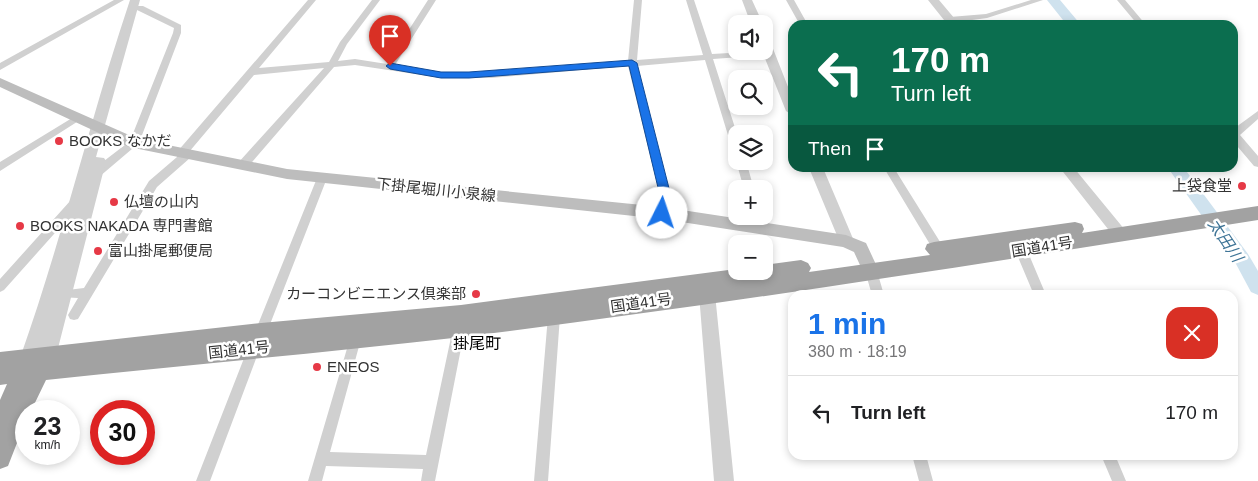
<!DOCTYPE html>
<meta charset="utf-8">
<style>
:root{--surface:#fff;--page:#f2f2f2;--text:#202124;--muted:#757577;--line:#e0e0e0;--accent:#1a73e8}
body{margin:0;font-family:Helvetica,"Noto Sans JP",sans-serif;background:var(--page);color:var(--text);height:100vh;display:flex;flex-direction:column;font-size:19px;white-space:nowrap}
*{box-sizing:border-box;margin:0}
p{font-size:16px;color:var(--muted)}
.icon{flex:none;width:28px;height:28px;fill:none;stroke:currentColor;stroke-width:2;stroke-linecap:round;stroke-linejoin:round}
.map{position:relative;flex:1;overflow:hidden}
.sheet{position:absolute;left:788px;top:290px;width:450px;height:170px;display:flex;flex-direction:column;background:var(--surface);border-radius:15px;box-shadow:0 2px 8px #0003}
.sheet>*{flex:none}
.hud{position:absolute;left:788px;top:20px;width:450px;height:152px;border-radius:15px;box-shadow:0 2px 8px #0003;background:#0b6e4f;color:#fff;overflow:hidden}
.tools{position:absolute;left:728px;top:15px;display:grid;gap:10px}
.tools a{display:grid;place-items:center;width:45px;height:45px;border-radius:10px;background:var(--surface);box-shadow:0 2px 8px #0003;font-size:25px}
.speed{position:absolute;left:15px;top:400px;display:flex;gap:10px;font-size:25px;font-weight:700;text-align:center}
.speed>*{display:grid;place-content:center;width:65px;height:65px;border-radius:50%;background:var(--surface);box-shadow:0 2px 8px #0003;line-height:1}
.speed small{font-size:12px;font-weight:400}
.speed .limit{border:8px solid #d22;background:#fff;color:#111}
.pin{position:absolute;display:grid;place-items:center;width:42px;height:42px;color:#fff;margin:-51px -21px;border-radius:50% 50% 50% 0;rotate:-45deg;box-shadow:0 0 5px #0007}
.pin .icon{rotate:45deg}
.me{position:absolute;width:55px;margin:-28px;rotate:4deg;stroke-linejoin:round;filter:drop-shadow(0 0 4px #0008)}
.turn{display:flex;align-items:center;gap:18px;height:105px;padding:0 20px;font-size:22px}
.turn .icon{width:65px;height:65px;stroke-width:2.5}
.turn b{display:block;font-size:35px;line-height:42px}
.then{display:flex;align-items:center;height:48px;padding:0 20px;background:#0003;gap:10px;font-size:19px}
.round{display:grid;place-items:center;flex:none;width:52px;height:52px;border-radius:15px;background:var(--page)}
.summary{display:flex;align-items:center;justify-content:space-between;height:85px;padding:0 20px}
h1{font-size:30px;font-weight:700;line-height:38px;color:var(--accent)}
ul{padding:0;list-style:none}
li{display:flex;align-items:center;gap:15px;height:75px;padding:0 20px;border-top:1px solid var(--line)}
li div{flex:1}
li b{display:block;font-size:19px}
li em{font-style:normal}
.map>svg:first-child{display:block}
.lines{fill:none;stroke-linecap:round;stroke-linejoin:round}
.river{fill:#cfe2ee;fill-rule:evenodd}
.minor{fill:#d0d0d0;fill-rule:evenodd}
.tertiary{fill:#d0d0d0;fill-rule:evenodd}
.secondary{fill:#bdbdbd;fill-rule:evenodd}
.trunk{fill:#a2a2a2;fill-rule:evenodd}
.route{fill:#1a73e8;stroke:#114b97}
.poi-dot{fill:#e63946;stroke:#fff;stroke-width:2}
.labels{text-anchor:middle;stroke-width:5;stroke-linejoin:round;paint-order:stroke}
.poi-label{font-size:15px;fill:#333;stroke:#fff;text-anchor:start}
.street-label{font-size:15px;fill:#333;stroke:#fff}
.water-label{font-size:16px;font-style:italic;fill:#3f7597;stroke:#fff}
.neighbourhood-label{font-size:16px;fill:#000;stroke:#fff}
</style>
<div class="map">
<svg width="1258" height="481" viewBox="0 0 1258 481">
<rect width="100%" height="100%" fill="#fff"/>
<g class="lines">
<path class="river" d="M1047,0h13l21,25h-14z
M1168,168h16l64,86 10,17v24l-7,-3 -15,-28z"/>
<path class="minor" d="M114,0h10l-124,70v-7z
M308,0h8l-57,68 70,-6 11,-20 32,-42h8l-33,44 -9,17 17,-2 32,5 41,-64h8l-41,65 46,7h50l137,-11 6,-61h8l-5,60 66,-5 -17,-55h8l18,54 52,-3v-1h7l1,2 -4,3 -55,4 24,75 -1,14 -5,-3 -26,-85 -68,6 33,130 -3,17 -5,4 -5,-4 3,-17 -32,-130 -137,12h-50l-86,-13 -21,2 -88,102h-8l-1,-3 1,-3 86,-95 -70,7 -65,77 2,3 -1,3 -33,29 -79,132 -4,1 -4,-1 -2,-4 10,-17 -19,-1 -2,-3 2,-3 25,-3 65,-107 28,-24v-5z
M786,0h8l14,25h-8z
M1031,0h12l-56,18 -37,5 -4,-3 4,-3 36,-3z
M1117,0h8l21,25h-8z
M137,6h6l38,19v8l-42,110 -40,34 -4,1 -5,-4 1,-3 39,-30 43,-108 1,-5 -37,-18z
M1258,111v8l-18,16 18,21v11l-4,-1 -22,-26v-10z
M77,115l3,1 2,2 -2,2 -80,51v-9z
M736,161h10l8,28h-10z
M884,168h10l48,77 2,3 -2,3h-8z
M322,174l5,4 -60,154 -2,4 -4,1 -4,-1 -2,-4 62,-154z
M75,199l5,4 -1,3 -75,84 -4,2v-13l71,-79z
M750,216h11l2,11 -2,3h-8z
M1021,246l4,1 2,3 19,45h-12l-19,-45 2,-3z
M871,266l4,2 2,3 7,24h-12l-7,-24 2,-3z
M554,311l4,1 2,4 -12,165h-14l14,-165 2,-4z
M459,323l4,1 2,4 -30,153h-14l2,-12 -97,-3 -4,15h-14l43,-146 4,-1 4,1 2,4 -31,113 96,3 27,-127 2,-4z
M254,342l4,2 2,4 -50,133h-14l52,-133 2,-4z
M912,455h14l7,26h-14z
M1101,455h14l11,26h-14z"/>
<path class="tertiary" d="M130,0h10l-44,157 8,1 2,3 -50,195 -3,5 -6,3 -6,-3 -3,-5 2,-5 -5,12 -6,3 -6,-3 -3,-5c42,-118 70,-239 110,-358z
M742,0h10l11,24h-12z
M928,0h11l21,25h-12z
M764,38l6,3 22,56v18l-6,-4 -24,-60z
M809,168h14l31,73 -3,4h-10z
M1060,168h14l51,62 2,4 -2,4h-10z
M704,278l6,1 5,15 19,187h-20l-15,-187 -3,-10 2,-5z"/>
<path class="secondary" d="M0,78l138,61 149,30 375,38 184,28 20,8 13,28 -2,5 -6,2 -6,-2 -11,-24 -11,-5 -181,-28 -375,-40 -158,-32 -129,-60z"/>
<path class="trunk" d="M1258,206v14c-265,42 -530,84 -796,117 -139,16 -278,28 -416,43l-15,31h-5v9l-18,46 -8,3v-69l7,-16 -7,1v-33l261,-29 200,-18 275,-36v2h28v-6l37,-5 7,3 3,5 -2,4 121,-17 -5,-6 2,-5 7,-2 141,-20 7,2 2,5 -2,4z"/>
</g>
<path class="route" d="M632,60l5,3 34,133 -4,17 -5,4 -6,-4 4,-17 -31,-130 -160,12h-28l-51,-9 -4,-3 4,-3 51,9h28z"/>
<g class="poi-dot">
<circle cx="59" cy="141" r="5"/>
<circle cx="1242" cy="186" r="5"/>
<circle cx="114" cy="202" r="5"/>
<circle cx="20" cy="226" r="5"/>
<circle cx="98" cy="251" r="5"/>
<circle cx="476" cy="294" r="5"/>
<circle cx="317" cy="367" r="5"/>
</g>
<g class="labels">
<g class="poi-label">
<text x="69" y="146">BOOKS なかだ</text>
<text x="1232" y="191" text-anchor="end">上袋食堂</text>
<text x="124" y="207">仏壇の山内</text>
<text x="30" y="231">BOOKS NAKADA 専門書館</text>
<text x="108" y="256">富山掛尾郵便局</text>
<text x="466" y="299" text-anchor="end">カーコンビニエンス倶楽部</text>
<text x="327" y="372">ENEOS</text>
</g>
<g class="street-label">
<text transform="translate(436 190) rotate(6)" y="5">下掛尾堀川小泉線</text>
<text transform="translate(1042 247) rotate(-9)" y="5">国道41号</text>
<text transform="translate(641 303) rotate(-8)" y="5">国道41号</text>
<text transform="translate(239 350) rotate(-6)" y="5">国道41号</text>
</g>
<g class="water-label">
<text transform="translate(1226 240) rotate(56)" y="6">太田川</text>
</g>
<g class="neighbourhood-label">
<text x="477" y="349">掛尾町</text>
</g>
</g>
</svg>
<div class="tools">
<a><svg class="icon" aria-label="sound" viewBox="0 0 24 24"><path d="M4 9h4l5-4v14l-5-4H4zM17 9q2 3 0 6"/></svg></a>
<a><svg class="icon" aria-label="search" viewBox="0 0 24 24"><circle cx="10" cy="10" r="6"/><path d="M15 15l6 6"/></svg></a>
<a><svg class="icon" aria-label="layers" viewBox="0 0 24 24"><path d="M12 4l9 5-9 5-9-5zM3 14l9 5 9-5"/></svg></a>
<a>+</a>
<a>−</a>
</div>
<div class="speed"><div>23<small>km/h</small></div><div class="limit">30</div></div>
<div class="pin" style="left:390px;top:66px;background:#d93025"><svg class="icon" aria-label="arrive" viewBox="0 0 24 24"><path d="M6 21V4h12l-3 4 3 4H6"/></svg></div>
<svg class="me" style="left:662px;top:213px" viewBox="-20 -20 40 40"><circle r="19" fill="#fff"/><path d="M0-13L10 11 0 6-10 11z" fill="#1a73e8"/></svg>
<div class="hud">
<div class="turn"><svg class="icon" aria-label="left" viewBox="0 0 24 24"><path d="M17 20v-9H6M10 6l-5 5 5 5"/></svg><div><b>170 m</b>Turn left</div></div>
<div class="then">Then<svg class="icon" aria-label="arrive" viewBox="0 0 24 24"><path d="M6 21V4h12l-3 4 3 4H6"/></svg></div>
</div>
<section class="sheet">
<div class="summary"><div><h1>1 min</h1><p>380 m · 18:19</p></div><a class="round" style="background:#d93025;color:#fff"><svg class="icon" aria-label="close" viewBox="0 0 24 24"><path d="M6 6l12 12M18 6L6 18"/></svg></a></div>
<ul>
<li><svg class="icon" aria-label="left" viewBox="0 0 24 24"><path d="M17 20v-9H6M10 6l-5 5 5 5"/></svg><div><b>Turn left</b></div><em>170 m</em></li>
</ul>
</section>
</div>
